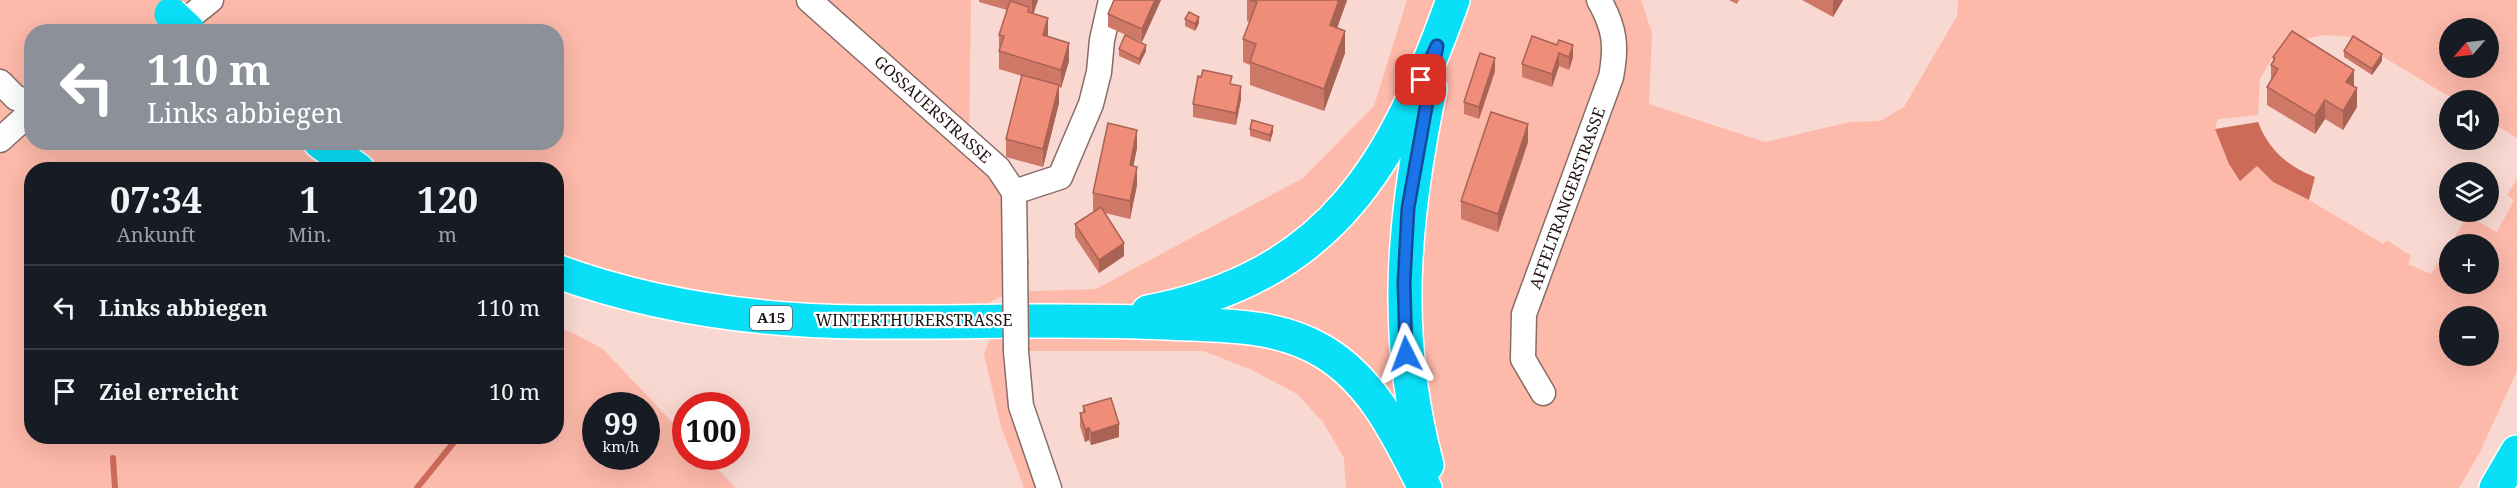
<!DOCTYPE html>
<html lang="de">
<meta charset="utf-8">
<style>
:root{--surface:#171b24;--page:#20242c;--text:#f1f3f6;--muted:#9ea1a6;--line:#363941}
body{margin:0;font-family:"Noto Serif",serif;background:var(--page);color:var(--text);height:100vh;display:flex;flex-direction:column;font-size:22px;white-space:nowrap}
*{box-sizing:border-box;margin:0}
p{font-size:20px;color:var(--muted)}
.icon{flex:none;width:33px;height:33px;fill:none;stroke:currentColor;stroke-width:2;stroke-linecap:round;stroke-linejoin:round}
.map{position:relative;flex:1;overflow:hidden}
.details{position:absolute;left:24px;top:162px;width:540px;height:282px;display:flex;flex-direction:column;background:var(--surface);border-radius:24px;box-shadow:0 6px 24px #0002}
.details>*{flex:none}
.guide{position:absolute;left:24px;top:24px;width:540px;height:126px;border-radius:24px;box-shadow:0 6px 24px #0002;background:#8c9099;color:#fff;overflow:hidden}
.needle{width:39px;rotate:242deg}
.tools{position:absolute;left:2439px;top:18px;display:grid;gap:12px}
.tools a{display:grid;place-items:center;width:60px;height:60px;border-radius:50%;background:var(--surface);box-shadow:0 6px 24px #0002;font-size:30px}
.speed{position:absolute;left:582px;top:392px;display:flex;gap:12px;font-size:30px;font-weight:700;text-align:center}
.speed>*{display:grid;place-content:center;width:78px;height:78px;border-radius:50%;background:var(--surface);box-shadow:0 6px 24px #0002;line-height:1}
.speed small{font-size:15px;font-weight:400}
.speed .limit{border:9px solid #d22;background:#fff;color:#111}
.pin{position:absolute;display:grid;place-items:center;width:51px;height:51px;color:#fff;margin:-26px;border-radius:12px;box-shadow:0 3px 9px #0006}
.me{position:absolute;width:66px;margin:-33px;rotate:357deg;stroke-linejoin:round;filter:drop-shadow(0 0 4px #0008)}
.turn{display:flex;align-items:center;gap:21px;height:126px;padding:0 24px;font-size:27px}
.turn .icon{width:78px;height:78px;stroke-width:2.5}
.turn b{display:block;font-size:42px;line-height:51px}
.eta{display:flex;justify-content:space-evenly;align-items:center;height:102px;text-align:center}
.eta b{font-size:36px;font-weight:700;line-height:42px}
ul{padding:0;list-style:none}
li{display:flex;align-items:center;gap:18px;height:84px;padding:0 24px;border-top:2px solid var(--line)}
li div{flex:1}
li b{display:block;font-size:22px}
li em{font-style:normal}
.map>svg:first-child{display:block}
.green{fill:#fdb9aa;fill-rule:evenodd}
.water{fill:#cb6b58}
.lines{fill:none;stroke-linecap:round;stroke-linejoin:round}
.stream{stroke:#cb6b58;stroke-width:6}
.minor-casing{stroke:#886c66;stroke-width:27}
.highway-casing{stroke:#fff;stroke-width:36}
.minor{stroke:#fff;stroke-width:24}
.highway{stroke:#09e0f7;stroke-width:33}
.minor-bridge-casing{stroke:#886c66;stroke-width:27;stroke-linecap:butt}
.highway-bridge-casing{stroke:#fff;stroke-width:36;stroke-linecap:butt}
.minor-bridge{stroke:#fff;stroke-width:24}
.highway-bridge{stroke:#09e0f7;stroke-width:33}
.wall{fill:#ce7968}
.shaded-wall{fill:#a86355}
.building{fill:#f08d79;stroke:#a86355;stroke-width:1.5}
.route-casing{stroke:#114b97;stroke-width:15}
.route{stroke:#1a73e8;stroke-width:10}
.labels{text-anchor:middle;stroke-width:4.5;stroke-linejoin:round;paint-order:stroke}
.shield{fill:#fff;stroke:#635b59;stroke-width:1.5}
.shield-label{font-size:15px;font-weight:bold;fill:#201512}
.street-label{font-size:16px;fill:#201512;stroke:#fff}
</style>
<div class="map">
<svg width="2517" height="488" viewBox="0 0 2517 488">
<rect width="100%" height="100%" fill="#f8d8d1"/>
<path class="green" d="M0,0h971l-2,140 45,52 -3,100 85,-3 207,-111 71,-72 33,-106h234l11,33 -3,71 116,38 85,-20 30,-1 24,-14 53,-91 1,-16h559v138l-28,-17 -1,-21h-33l-105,-63 -25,-2 -30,6 -23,17 -12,21 -2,36 -40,4 -3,9 6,17 36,21 16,16 36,18 74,44 4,-4 24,16 -3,8 23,10 18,-29 1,39h38v-40h-38l18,-28 29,16 17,-32 -7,-5 10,-16v192l-37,81 -21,36h-1113l-2,-30 -21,-36 -26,-28 -45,-24 -48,-19h-188l33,137h-25l-23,-62 -17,-72 25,-62 -27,15 -155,14 -270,-50 -1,-101h-524v266h524l1,-109 18,7 28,15 82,87 1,20h19l31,32h-736zM2450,28h38v40h-38zM32,32h524v110h-524zM2450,316h38v40h-38zM596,405h50v51h-50z"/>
<path class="water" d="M2258,122c11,28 29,44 57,55l-6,23 -36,-18 -16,-16 -17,15 -11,-17 -14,-35z"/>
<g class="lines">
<path class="stream" d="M113,458l2,30
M417,488l42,-52"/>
<g class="minor-casing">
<path id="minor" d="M809,0l189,168 16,24 1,69
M171,32l40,-32
M0,82l16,16 16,4
M0,140l32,-29
M1014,192l46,-15 31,-73 8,-32 3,-32 9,-40
M1016,351l5,55 28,82
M1543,393l-20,-34 1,-45 87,-237c6,-31 4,-49 -12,-77"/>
</g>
<g class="highway-casing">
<path id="highway" d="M320,142l38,28
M556,271c98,36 202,50 305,51 102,1 204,-4 305,1 55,3 110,0 158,29 51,31 75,86 101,136
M1148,312c184,-36 246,-148 305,-312
M1427,465c-35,-130 -24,-246 3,-376
M2496,488l21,-36"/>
</g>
<use href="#minor" class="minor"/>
<use href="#highway" class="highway"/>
<g class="minor-bridge-casing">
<path id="minor-bridge" d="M1015,261l1,90"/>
</g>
<g class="highway-bridge-casing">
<path id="highway-bridge" d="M171,14l17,16"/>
</g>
<use href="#minor-bridge" class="minor-bridge"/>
<use href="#highway-bridge" class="highway-bridge"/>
</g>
<path class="wall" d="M979,0h59l-5,14 15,22 21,25 -8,27 -2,-1v16l-16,64 -37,-10v-18l16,-63 -23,-7v-34l8,-25 -28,-8z
M1114,0h47l-19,42 -34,-15v-13z
M1247,0h100l-10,28 8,25 -21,58 -74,-26v-20l-7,-3v-23l7,-17 -3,-1z
M1729,0h10l-2,4z
M1802,0h41l-10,17z
M1185,19l14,4 -4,8 -10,-5z
M1532,36l41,21 -4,13 -10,-4 -7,21 -30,-10v-13z
M1119,49l27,2 -7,14 -20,-9z
M2344,51l38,10 -10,14 -28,-18z
M2273,57l81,30 3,20 -14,23 -18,-11 -10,15 -48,-29v-18l4,-7v-15l2,-3z
M1495,71l-16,48 -15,-5v-12z
M1232,84l9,15 -5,26 -43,-8v-13z
M1250,129l23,3 -3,10 -20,-6z
M1528,142l-30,90 -37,-13v-18z
M1137,148l-4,18 4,19 -7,34 -25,-6 19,43 -25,17 -24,-36v-13l20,-13h-2v-18z
M1083,406l36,31 -28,8 -2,-5 -4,2 -5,-16v-13l3,-1z"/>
<path class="shaded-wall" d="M1032,0h6l-6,18z
M1155,0h6l-19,42v-13z
M1339,0h8l-17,48v-23z
M1833,0h10l-10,17z
M1199,17v6l-4,8v-7z
M1048,18v18l-5,-1z
M1345,31v22l-21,58v-22z
M1069,43v18l-8,27v-18z
M1146,45v6l-7,14v-6z
M1573,45v12l-4,13v-13z
M1559,53v13l-7,21v-13z
M2382,54v7l-10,14v-6z
M1495,58v13l-16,48v-12z
M2354,70v18l-8,-6z
M1059,85v18l-16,64v-18z
M1241,86v13l-5,26v-12z
M2357,88v19l-14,23v-19z
M2325,100v19l-10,15v-18z
M1528,124v18l-30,90v-18z
M1273,126v6l-3,10v-7z
M1137,130v18l-7,35v-18z
M1137,167v18l-7,34v-18z
M1124,243v13l-25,17v-13z
M1119,424v13l-28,8v-12z
M1089,428v12l-4,2v-13z"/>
<path class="building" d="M1114,0h41l-13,29 -34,-15z
M1250,0h89l-9,25 15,6 -21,58 -74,-27 6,-18 -13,-5 14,-37z
M1010,1l19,6 -1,5 20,6 -5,17 26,8 -8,27 -62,-19 5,-15 -5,-1z
M1189,12l10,5 -4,7 -10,-5z
M2292,31l62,39 -8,12 11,6 -14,23 -18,-11 -10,16 -48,-29 11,-18 -7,-4 4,-7 -2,-1z
M1125,35l21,10 -7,14 -20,-10z
M1532,36l25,9 2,-5 14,5 -4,12 -10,-4 -7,21 -30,-10z
M2353,36l29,18 -10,15 -28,-18z
M1480,53l15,5 -16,49 -15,-5z
M1203,70l29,6 -2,8 11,2 -5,27 -43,-9 5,-28 3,1z
M1022,75l37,10 -16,64 -37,-10z
M1491,112l37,12 -30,90 -37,-13z
M1252,120l21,6 -3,9 -20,-6z
M1108,123l29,7 -7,35 7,2 -7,34 -37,-8z
M1101,207l23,36 -25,17 -24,-36z
M1111,398l8,26 -28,9 -2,-5 -4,1 -5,-16 5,-1 -2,-6z"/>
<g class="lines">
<g class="route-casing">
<path id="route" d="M1406,354l-2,-72 4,-74 29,-162 -16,34"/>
</g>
<use href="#route" class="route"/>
</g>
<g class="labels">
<rect class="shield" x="750" y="306" width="42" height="24" rx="4.5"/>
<g class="shield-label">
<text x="771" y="323">A15</text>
</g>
<g class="street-label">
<text transform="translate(933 109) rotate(42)" y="6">GOSSAUERSTRASSE</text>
<text transform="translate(1567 198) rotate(-70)" y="6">AFFELTRANGERSTRASSE</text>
<text x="914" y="326">WINTERTHURERSTRASSE</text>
</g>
</g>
</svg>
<div class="tools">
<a><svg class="needle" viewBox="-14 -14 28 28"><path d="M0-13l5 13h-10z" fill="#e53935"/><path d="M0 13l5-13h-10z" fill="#9ea1a6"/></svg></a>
<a><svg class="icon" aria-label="sound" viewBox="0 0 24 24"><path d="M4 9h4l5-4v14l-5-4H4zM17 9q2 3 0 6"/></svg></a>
<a><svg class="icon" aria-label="layers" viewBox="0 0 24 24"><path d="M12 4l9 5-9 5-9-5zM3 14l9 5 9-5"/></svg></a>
<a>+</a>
<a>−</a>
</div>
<div class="speed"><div>99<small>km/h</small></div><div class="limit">100</div></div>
<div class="pin" style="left:1421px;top:80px;background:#d93025"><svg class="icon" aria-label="arrive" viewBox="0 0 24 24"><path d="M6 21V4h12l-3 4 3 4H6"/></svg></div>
<svg class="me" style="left:1406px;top:354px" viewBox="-20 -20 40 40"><path d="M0-17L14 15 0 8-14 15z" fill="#1a73e8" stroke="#fff" stroke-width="4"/></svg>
<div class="guide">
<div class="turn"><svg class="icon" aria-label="left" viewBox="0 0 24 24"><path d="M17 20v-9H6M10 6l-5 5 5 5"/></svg><div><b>110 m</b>Links abbiegen</div></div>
</div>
<section class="details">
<div class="eta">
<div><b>07:34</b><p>Ankunft</p></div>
<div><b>1</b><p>Min.</p></div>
<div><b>120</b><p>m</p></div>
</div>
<ul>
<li><svg class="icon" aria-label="left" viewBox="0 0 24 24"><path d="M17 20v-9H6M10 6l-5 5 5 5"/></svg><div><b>Links abbiegen</b></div><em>110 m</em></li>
<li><svg class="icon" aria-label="arrive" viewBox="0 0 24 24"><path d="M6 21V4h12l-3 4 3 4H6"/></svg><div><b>Ziel erreicht</b></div><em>10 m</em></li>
</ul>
</section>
</div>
